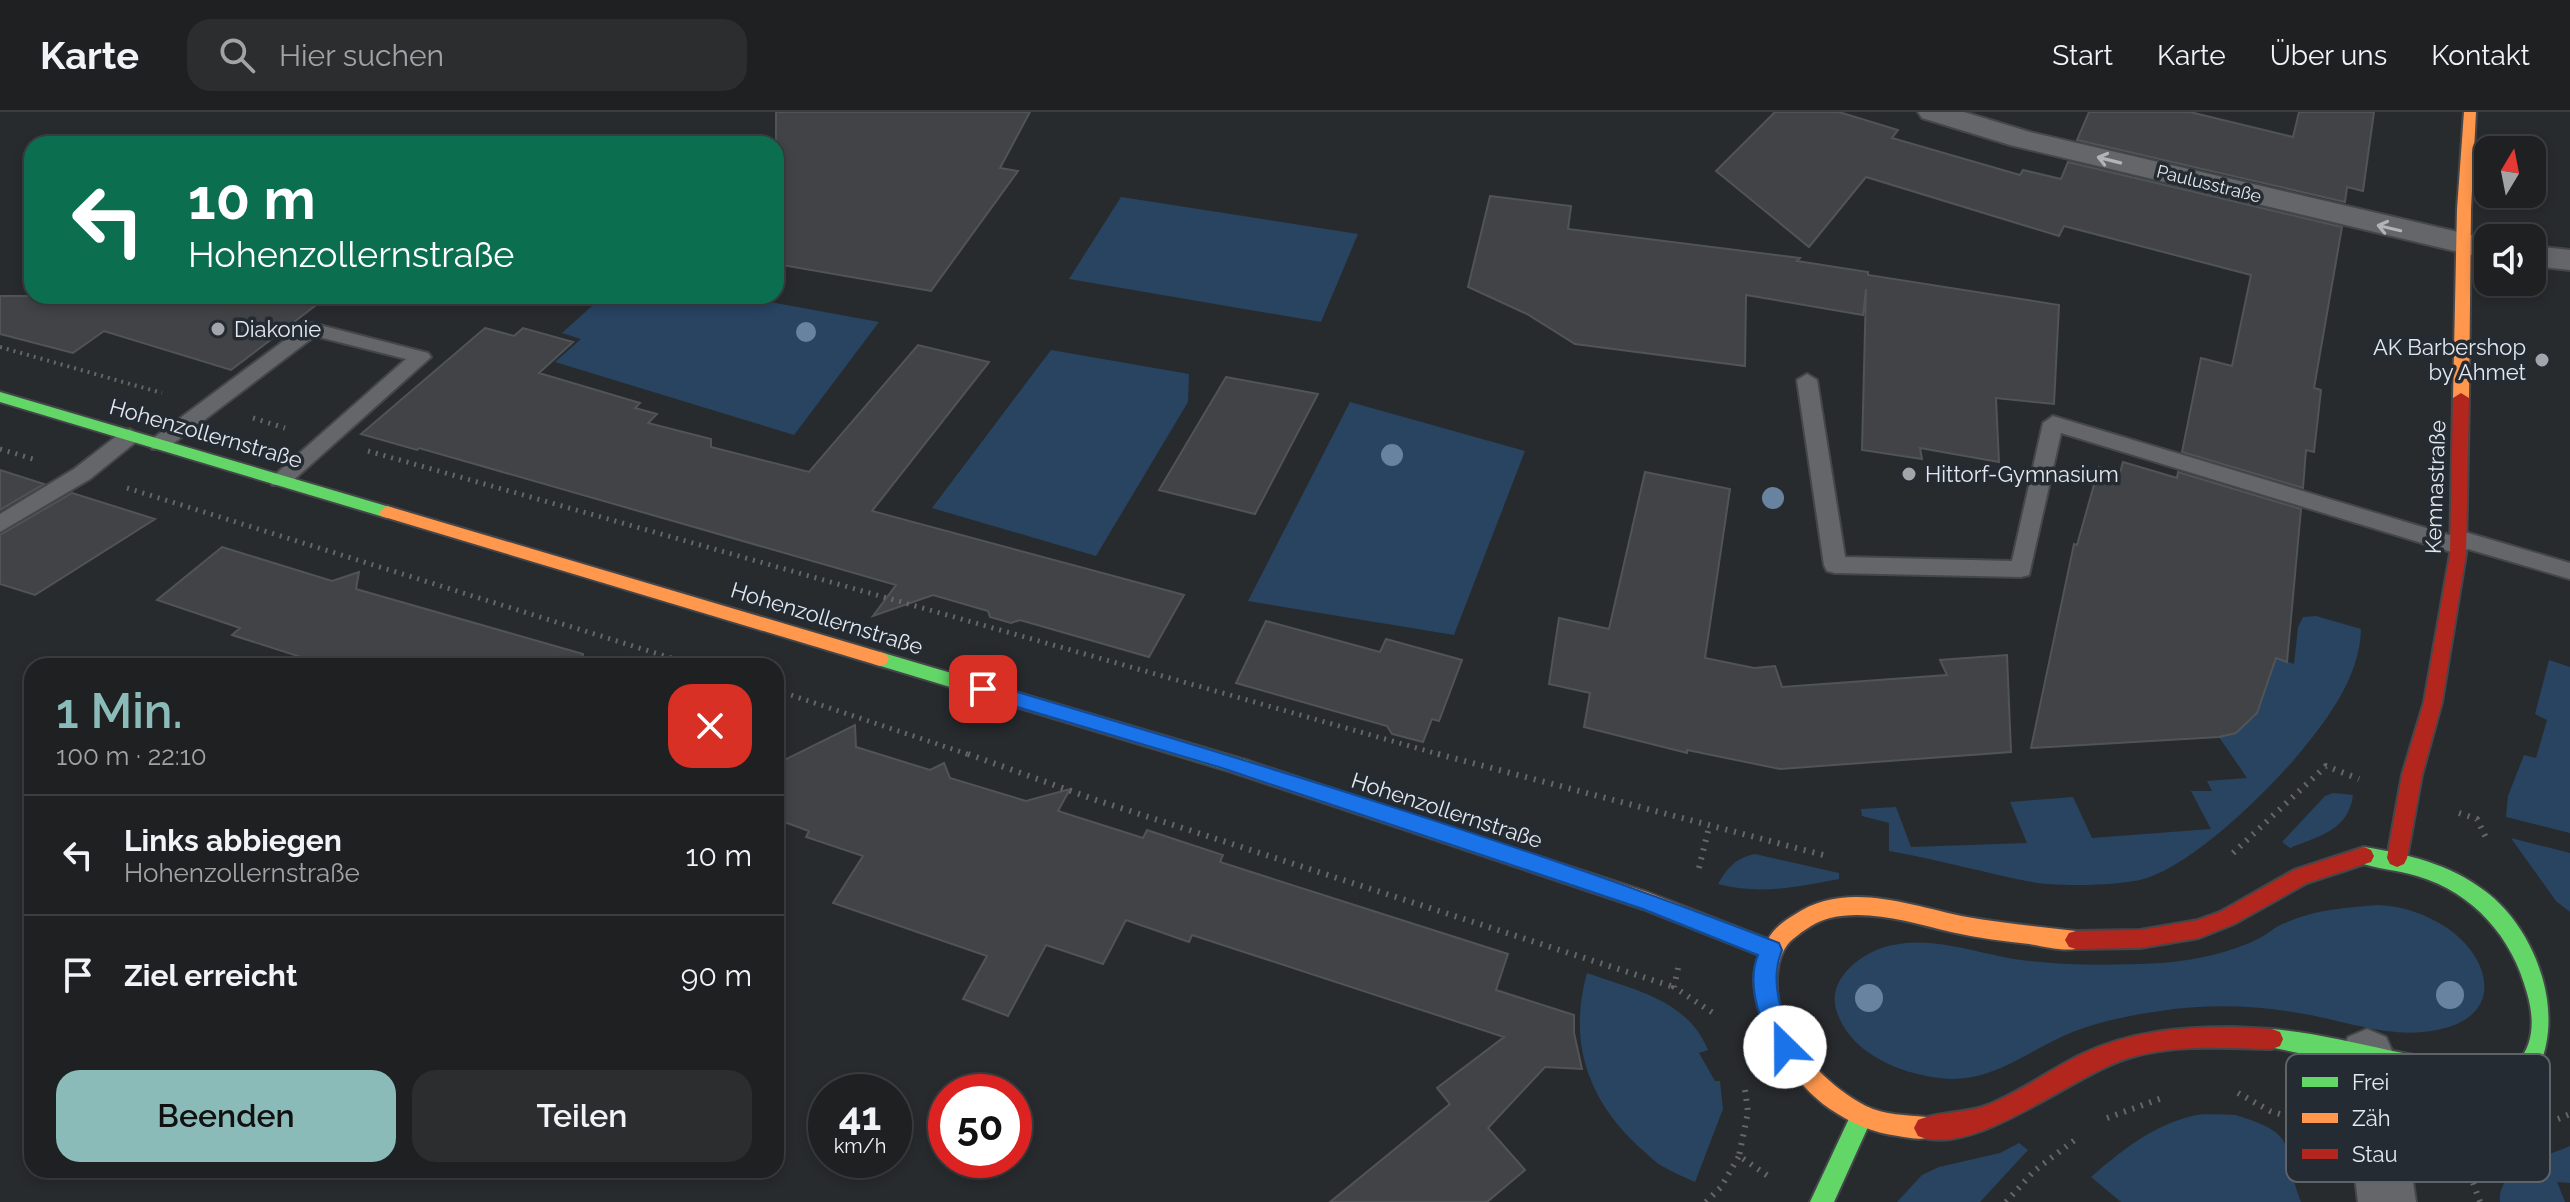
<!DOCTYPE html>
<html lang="de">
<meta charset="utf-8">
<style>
:root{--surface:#1e2022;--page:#2b2d2f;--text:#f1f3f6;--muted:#a1a3a5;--line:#3c3e40;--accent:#8bbbb9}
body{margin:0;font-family:Raleway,sans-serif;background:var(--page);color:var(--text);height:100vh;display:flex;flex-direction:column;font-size:30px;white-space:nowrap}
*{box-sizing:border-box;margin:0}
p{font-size:26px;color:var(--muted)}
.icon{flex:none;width:44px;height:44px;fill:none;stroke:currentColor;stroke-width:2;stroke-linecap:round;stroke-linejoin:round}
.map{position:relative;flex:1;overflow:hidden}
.sheet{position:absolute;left:24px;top:546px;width:760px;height:520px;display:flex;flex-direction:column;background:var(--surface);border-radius:24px;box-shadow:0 4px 12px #0003,0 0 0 2px var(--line)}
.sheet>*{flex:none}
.hud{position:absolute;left:24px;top:24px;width:760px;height:168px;border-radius:24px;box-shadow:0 4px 12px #0003,0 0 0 2px var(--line);background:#0b6e4f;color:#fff;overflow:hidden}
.needle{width:52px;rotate:10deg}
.buttons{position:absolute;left:2474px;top:24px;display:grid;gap:16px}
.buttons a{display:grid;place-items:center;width:72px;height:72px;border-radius:16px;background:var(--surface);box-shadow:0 4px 12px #0003,0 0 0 2px var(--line);font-size:40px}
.speed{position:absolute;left:808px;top:962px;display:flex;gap:16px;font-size:40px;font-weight:700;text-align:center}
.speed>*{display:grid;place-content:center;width:104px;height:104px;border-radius:50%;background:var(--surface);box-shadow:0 4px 12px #0003,0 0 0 2px var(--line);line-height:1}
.speed small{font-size:20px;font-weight:400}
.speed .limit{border:12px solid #d22;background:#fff;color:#111}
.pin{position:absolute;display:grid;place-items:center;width:68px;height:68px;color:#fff;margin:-34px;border-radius:16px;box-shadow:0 4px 12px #0006}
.me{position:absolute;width:88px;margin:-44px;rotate:337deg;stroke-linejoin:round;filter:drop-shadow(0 0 6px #0008)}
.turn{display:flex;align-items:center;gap:28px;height:168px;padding:0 32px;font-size:36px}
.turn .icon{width:104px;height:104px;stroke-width:2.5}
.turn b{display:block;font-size:56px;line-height:68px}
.round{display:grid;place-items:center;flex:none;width:84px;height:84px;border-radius:24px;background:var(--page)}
.headline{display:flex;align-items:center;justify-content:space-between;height:136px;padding:0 32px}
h1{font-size:48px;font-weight:600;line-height:60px;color:var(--accent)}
.button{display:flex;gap:16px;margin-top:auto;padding:16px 32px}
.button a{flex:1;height:92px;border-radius:24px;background:var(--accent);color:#111;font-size:32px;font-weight:600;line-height:92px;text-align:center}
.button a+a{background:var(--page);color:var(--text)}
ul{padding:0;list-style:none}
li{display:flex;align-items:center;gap:24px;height:120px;padding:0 32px;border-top:2px solid var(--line)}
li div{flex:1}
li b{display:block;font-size:30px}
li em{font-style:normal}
header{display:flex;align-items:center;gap:48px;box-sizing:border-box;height:112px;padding:0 40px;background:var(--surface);border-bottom:2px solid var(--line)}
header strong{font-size:38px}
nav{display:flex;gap:44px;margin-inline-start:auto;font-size:28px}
.search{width:560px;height:72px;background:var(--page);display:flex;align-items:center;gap:20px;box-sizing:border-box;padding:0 28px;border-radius:24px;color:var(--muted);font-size:30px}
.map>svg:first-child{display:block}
.green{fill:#284461}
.building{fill:#414346;stroke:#515457;stroke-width:2}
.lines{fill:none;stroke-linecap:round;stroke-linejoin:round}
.lane-casing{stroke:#44464a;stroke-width:4}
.street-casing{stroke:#44464a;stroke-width:4}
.fast-casing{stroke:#44464a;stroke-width:4}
.slow-casing{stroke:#44464a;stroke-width:4}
.jam-casing{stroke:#44464a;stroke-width:4}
.path-far2{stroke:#646668;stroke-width:4;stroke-dasharray:2 5;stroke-linecap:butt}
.path-far1{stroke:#646668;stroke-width:5;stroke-dasharray:2 6;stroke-linecap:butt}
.path{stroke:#646668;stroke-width:6;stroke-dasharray:2 7;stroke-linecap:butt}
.lane{fill:#64666a;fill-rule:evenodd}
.street{fill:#64666a;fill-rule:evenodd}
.fast{fill:#63d668;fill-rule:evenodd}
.slow{fill:#ff974d;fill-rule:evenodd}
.jam{fill:#b3261e;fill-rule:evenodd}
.tree{fill:#6883a0}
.oneway{stroke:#b1b4b9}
.route{fill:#1a73e8;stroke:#114b97;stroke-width:2}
.poi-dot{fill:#a2a6aa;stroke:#242b32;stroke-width:3}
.labels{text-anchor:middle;stroke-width:7;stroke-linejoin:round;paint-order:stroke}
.far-street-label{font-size:18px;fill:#e4e8ed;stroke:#242b32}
.poi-label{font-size:22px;fill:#e4e8ed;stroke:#242b32;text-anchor:start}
.street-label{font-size:22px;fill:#e4e8ed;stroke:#242b32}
.key{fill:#242b32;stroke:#5e646a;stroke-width:2}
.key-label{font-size:22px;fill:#e4e8ed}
</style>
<header>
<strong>Karte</strong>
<div class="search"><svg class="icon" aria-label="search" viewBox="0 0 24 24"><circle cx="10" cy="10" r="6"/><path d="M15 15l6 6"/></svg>Hier suchen</div>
<nav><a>Start</a><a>Karte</a><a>Über uns</a><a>Kontakt</a></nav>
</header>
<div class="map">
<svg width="2570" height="1090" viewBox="0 0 2570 1090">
<rect width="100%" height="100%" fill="#282b2e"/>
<path class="green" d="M1121,85l237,37 -37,88 -252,-43z
M603,184h135l141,26 -85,113 -239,-73 26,-23 -19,-6z
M1051,238l138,24 -1,28 -92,154 -164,-48z
M1350,290l175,49 -71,184 -206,-34z
M2316,504l45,13c-1,50 -37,95 -68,132 -35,39 -97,100 -146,117 -24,8 -90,9 -115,4 -48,-9 -95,-23 -143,-31v-28l-27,-7 -1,-7 35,-2 15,40 116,-4 -17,-41 63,-5 19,41 119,-9 -20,-38h21l-5,-10 40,-3 -28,-41c43,-10 43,-44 52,-81l23,8 4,-37 5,-10z
M2549,548l21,7v166l-64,-16 2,-21 16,-41 12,3 11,-38 -12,-6z
M2333,681l20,2c-4,35 -34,41 -63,53l-8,-6 43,-46z
M2511,726l59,15v59l-14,-11z
M1755,742l84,19v6c-43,8 -78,16 -121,5 10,-17 18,-26 37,-30z
M2378,793c25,1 48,9 69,23 39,26 59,80 2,99 -51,16 -100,-6 -150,-14 -46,-8 -93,-9 -139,-2 -28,4 -59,10 -85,20 -47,18 -82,54 -136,47 -41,-5 -91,-26 -103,-69 -9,-32 29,-59 57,-64 45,-10 92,12 137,16 43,5 88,4 132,2 33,-3 69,-10 98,-25 9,-5 16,-12 25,-15 31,-14 61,-15 93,-18z
M1587,861c47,17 100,26 121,77l-9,3 16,28h5l3,28 -28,73c-11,-5 -23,-10 -33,-16 -9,-5 -16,-14 -24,-20 -51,-48 -70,-105 -51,-173z
M2235,1003c70,20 45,35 66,87h-180l-30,-25c30,-26 61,-51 101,-61 13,-3 30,-1 43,-1z
M2019,1031l9,7 -48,52h-83l25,-27 17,-8 61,-14z
M2570,1034v37l-13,-1 8,20h-65c-4,-32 47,-46 70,-56z"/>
<path class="building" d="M776,0h254l-30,56 18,3 -87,120 -155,-27z
M1775,0h64l59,18 -6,8 128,37 3,-5 38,9 7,-17 274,65 -28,161 7,2 -7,62 -8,-2 -3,38 -121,-36 19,-94 31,8 19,-91 -187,-49 -5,10 -193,-59 -57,70 -93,-76z
M2089,0h101l103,25 6,-25h75l-11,79 -16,-4 -2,15 -268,-62z
M1490,84l81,10 -3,23 232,29 -3,3 71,11v3l191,30 -5,99 -58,-6 3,64 -79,-14 2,11 -60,-9 4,-161 -3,26 -117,-20 -1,71 -170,-22 -48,-30 -59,-27z
M0,184h328l-97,74 -127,-39 -31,22 -73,-19z
M485,216l29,8 9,-8 50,14 -34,31 101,30 -5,5 22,6 -9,9 63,16v8l98,25 109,-127 71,17 -117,149 312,84 -35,62 -129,-37 -9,3 -21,-6 -2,-6 -55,-16 -60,21 23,-31 -477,-137 -2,2 -56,-16z
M1226,265l92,17 -63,120 -96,-24z
M2123,350l54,16 1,-6 123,37 -14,153 -11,-4 -19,55 -21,20 -17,4 -188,11 43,-204 3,1 22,-78 21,6z
M0,358l44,14 -44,26z
M1645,360l85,17 -25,169 49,10 21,-2 7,21 165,-12 -7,-15 67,-5 4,97 -231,17 -93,-19v3l-103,-26 6,-34 -41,-9 10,-66 50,11z
M72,381l83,26 -120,76 -35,-11v-49z
M222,435l110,34 27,-9 -3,17 227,65 -2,12h-252l-97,-31 8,-7 -83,-28z
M1266,509l114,31 6,-13 76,21 -23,61 -7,-2 -9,23 -31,-8 -5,-8 -151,-43z
M855,613l1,22 74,23 14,-7 6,15 76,23 44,-12 -12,22 85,27 4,-8 39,13 37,12 -3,7 288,92 -12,36 78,25v18l8,36 -37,-2 -57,61 37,42 -38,32h-157l120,-98 -13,-16 67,-51 -312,-102 -3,7 -63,-22 -23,44 -57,-19 -38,71 -45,-17 24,-43 -154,-53 30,-47 -57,-19 3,-6 -33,-12v-55z"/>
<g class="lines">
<g class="lane-casing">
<path id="lane" d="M312,211l116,30 3,4 -143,128h-16l-3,-5 137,-121 -91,-23 -149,113h-14l-3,-5 3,-5 153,-114z
M1807,262l10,6 28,177 167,4 31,-138 10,-7 396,119 9,-5 112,33v16l-102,-30 -10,5 -397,-121 -32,142 -8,2 -186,-4 -8,-2 -3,-6 -27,-185z
M130,317l10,7 -3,5 -47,38 -90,53v-18l74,-45 49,-38z"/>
</g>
<g class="street-casing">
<path id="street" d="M1918,0h46l66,20 458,107v20l-478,-114 -88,-27z
M2532,134l38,4v20l-38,-4z
M2367,917l19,8 8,18 22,147h-58l-18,-147 8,-18z"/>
</g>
<g class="fast-casing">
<path id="fast" d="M0,280l393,116 2,4 -8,6 -387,-116z
M880,540l362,107 7,2 3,6 -3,6 -7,2 -368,-111 -3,-5 3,-5z
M2364,735c43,7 86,17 121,44 54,40 85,133 46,190l-40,5 -32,-1 -195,-39 -3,-7 3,-7 8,-3c83,7 162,41 245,34 18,-20 17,-46 10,-70 -15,-56 -53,-100 -110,-117 -19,-6 -41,-7 -60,-14l-3,-6 3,-6z
M1862,993l8,3 3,8 -39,86h-24l44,-94z"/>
</g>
<g class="slow-casing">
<path id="slow" d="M2464,0h12l-5,97 -2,189 -8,5 -8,-5 4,-189z
M387,394l493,146 6,2 3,5 -3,5 -6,2 -499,-150 -2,-4z
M1242,647l405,133 121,47c7,-12 15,-17 26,-24 52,-36 117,-9 173,2 36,6 72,10 109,14l7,2 4,7 -4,7c-15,6 -37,0 -54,-3 -26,-3 -52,-6 -78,-12 -39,-9 -81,-23 -121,-14 -13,3 -26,12 -37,21 -11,9 -15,24 -16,37 -4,53 44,107 89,130 18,9 41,9 60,11l8,3 4,8 -4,8c-12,5 -24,2 -36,0 -25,-3 -47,-13 -68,-27 -40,-27 -92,-105 -71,-154l-116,-46 -408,-136 -3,-6 3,-6z"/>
</g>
<g class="jam-casing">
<path id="jam" d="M2461,281l8,5 -3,156 -24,148 -20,73 -15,83 -3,6 -7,3 -7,-3 -3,-6 15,-83 22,-73 26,-148 3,-156z
M2364,735l7,3 3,6 -3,6 -64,21 -73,41 -35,14 -59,10 -64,1 -7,-2 -4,-7 4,-7 7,-2 64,-1 58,-10 22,-8 74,-42z
M2233,915l39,2 8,3 3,7 -3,7 -8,3c-46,-1 -95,-5 -140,8 -57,15 -157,102 -214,79l-4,-8 4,-8c21,-9 48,-6 72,-16 32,-13 61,-35 92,-50 49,-23 98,-27 151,-27z"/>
</g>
<path class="path-far2" d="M0,235l162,46"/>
<path class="path-far1" d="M253,306l32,10
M0,337l33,10
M368,339l1077,305
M127,376l570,178
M776,578l197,66"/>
<path class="path" d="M968,642l125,45 581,188
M1438,642l389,102
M2459,701l18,6 10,21
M2233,741l93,-87 33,13
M1699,756l10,-41
M1678,856l-4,19 39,26
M1745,978l3,22 -9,44 32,22
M2238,981l32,18 51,16
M2107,1006l58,-21
M2558,1007l12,-5
M2438,1048l29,6 71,-37
M2467,1054l13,36
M1706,1090l15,-15 18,-31
M2006,1090l28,-31 42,-32"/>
<use href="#lane" class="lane"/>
<use href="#street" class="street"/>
<use href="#fast" class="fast"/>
<use href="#slow" class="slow"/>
<use href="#jam" class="jam"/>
</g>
<g class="tree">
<circle cx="806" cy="220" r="10"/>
<circle cx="1392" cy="343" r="11"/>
<circle cx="1773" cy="386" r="11"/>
<circle cx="2450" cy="883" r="14"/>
<circle cx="1869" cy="886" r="14"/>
</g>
<defs><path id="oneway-shaft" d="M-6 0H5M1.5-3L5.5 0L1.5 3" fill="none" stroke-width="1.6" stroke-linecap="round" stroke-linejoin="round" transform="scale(2)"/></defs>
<g class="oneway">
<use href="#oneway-shaft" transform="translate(2109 48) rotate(-166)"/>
<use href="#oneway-shaft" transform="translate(2389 116) rotate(-167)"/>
</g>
<path class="route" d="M983,570c268,79 536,160 796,261l3,7c-14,34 1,66 14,97l-3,7 -8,4 -8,-4c-15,-28 -32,-68 -19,-99l-115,-46 -421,-141 -245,-73 -3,-6 3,-5z"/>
<g class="poi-dot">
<circle cx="218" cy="217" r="8"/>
<circle cx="2542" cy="248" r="8"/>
<circle cx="1909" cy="362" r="8"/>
</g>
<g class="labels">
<g class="far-street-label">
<text transform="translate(2209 72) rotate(14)" y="6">Paulusstraße</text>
</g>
<g class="poi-label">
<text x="234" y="225">Diakonie</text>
<text x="2526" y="243" text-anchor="end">AK Barbershop<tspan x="2526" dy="25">by Ahmet</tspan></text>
<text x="1925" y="370">Hittorf-Gymnasium</text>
</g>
<g class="street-label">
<text transform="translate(206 321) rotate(16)" y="8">Hohenzollernstraße</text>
<text transform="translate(2435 375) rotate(-88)" y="8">Kemnastraße</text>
<text transform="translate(827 506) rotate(17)" y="8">Hohenzollernstraße</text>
<text transform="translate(1447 698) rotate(18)" y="8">Hohenzollernstraße</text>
</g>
</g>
<rect x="2286" y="942" width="264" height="128" rx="12" class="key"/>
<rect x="2302" y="965" width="36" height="10" fill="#63d668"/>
<rect x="2302" y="1001" width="36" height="10" fill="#ff974d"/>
<rect x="2302" y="1037" width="36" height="10" fill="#b3261e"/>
<g class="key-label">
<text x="2352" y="978">Frei</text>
<text x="2352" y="1014">Zäh</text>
<text x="2352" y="1050">Stau</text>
</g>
</svg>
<div class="buttons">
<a><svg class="needle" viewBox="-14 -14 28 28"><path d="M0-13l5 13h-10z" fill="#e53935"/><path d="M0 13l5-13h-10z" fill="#a1a3a5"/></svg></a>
<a><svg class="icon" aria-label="sound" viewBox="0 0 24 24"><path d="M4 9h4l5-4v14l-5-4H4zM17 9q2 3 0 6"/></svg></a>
</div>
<div class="speed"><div>41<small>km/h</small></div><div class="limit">50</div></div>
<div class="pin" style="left:983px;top:577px;background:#d93025"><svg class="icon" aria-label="arrive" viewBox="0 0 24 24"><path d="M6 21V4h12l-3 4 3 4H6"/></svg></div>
<svg class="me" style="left:1785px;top:935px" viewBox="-20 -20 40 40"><circle r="19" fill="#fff"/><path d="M0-13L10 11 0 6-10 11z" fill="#1a73e8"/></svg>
<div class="hud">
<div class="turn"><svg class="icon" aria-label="left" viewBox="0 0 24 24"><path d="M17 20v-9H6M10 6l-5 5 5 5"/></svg><div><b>10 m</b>Hohenzollernstraße</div></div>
</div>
<section class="sheet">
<div class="headline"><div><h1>1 Min.</h1><p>100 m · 22:10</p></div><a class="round" style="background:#d93025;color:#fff"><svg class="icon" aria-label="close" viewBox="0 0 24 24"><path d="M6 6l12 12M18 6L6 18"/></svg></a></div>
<ul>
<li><svg class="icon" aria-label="left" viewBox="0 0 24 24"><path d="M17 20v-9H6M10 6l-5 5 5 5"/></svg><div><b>Links abbiegen</b><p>Hohenzollernstraße</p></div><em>10 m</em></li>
<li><svg class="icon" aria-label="arrive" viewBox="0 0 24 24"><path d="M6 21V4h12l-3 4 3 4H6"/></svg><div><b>Ziel erreicht</b></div><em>90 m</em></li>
</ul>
<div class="button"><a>Beenden</a><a>Teilen</a></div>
</section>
</div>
